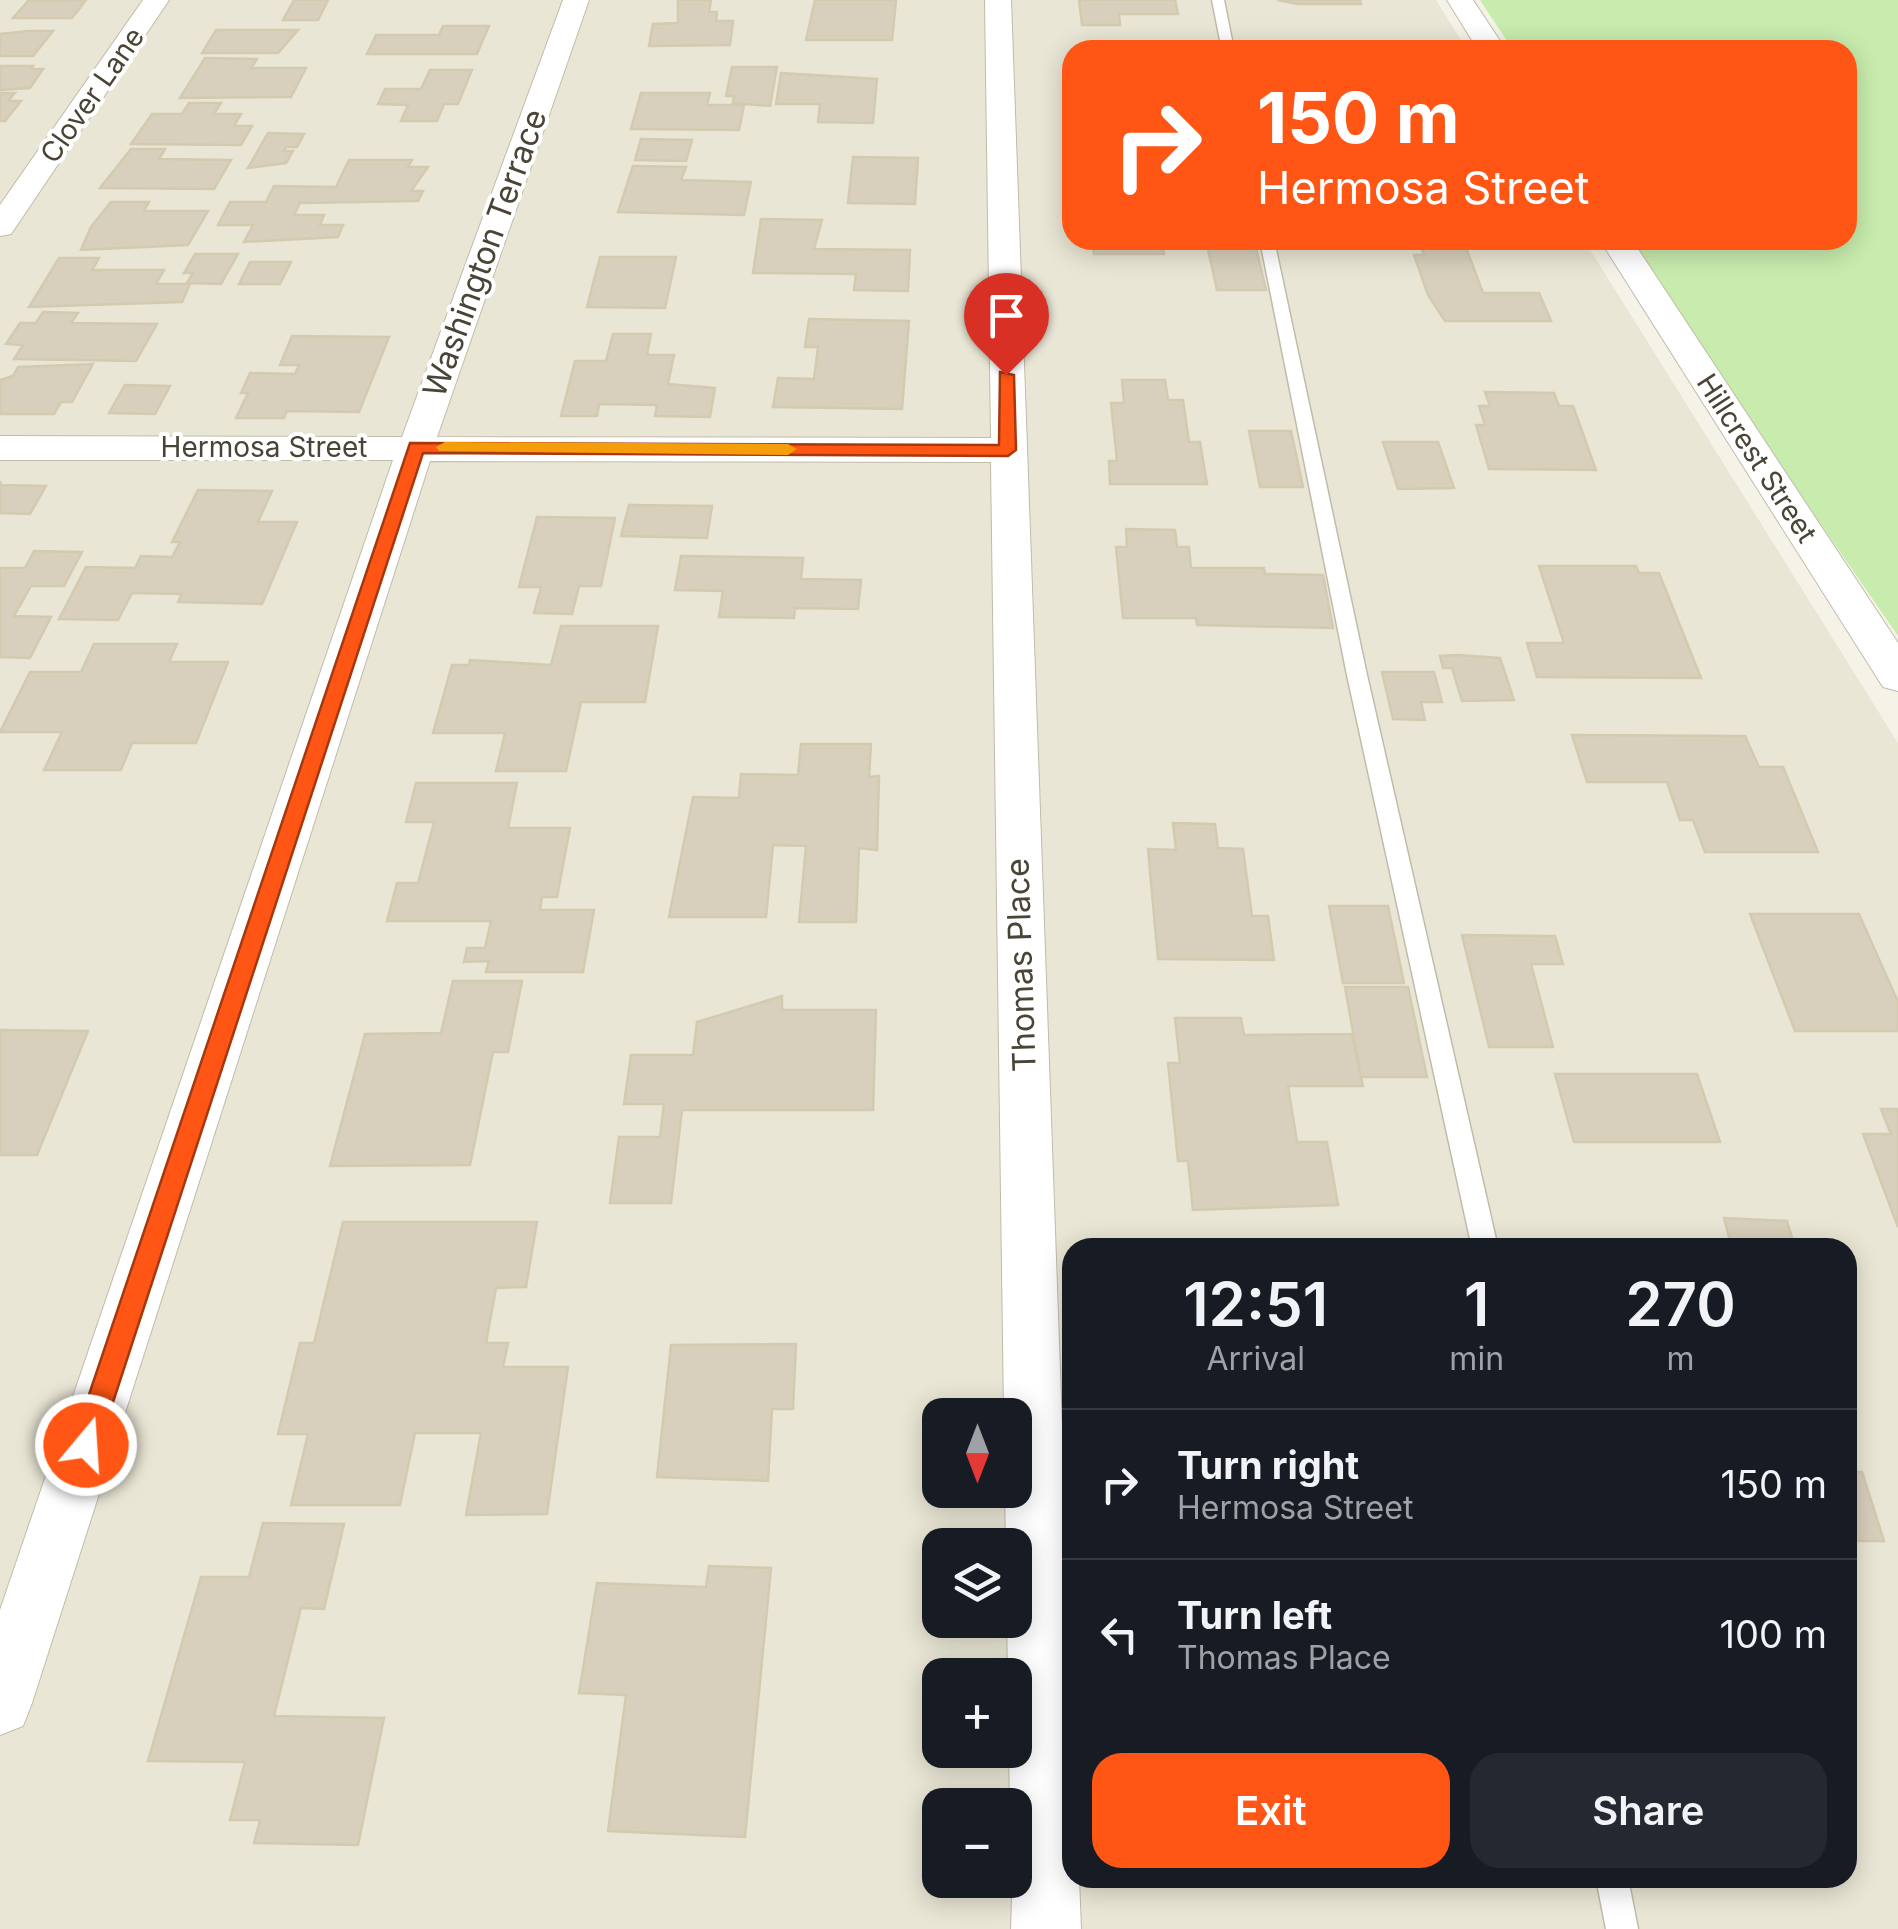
<!DOCTYPE html>
<meta charset="utf-8">
<style>
:root{--surface:#171b24;--page:#242831;--text:#f1f3f6;--muted:#9ea1a6;--line:#363941;--accent:#ff5615}
body{margin:0;font-family:Inter,sans-serif;background:var(--page);color:var(--text);height:100vh;display:flex;flex-direction:column;font-size:38px;white-space:nowrap}
*{box-sizing:border-box;margin:0}
p{font-size:32px;color:var(--muted)}
.icon{flex:none;width:55px;height:55px;fill:none;stroke:currentColor;stroke-width:2;stroke-linecap:round;stroke-linejoin:round}
.map{position:relative;flex:1;overflow:hidden}
.panel{position:absolute;left:1062px;top:1238px;width:795px;height:650px;display:flex;flex-direction:column;background:var(--surface);border-radius:30px;box-shadow:0 5px 25px #0003}
.panel>*{flex:none}
.guide{position:absolute;left:1062px;top:40px;width:795px;height:210px;border-radius:30px;box-shadow:0 5px 25px #0003;background:#ff5615;color:#fff;overflow:hidden}
.needle{width:65px;rotate:180deg}
.fabs{position:absolute;left:922px;top:1398px;display:grid;gap:20px}
.fabs a{display:grid;place-items:center;width:110px;height:110px;border-radius:20px;background:var(--surface);box-shadow:0 5px 25px #0003;font-size:50px}
.pin{position:absolute;display:grid;place-items:center;width:85px;height:85px;color:#fff;margin:-102px -42px;border-radius:50% 50% 50% 0;rotate:-45deg;box-shadow:0 0 10px #0007}
.pin .icon{rotate:45deg}
.me{position:absolute;width:110px;margin:-55px;rotate:18deg;stroke-linejoin:round;filter:drop-shadow(0 0 8px #0008)}
.turn{display:flex;align-items:center;gap:35px;height:210px;padding:0 30px;font-size:45px}
.turn .icon{width:130px;height:130px;stroke-width:2.5}
.turn b{display:block;font-size:70px;line-height:85px}
.eta{display:flex;justify-content:space-evenly;align-items:center;height:170px;text-align:center}
.eta b{font-size:60px;font-weight:600;line-height:70px}
.primary-button{display:flex;gap:20px;margin-top:auto;padding:20px 30px}
.primary-button a{flex:1;height:115px;border-radius:30px;background:var(--accent);color:#fff;font-size:40px;font-weight:600;line-height:115px;text-align:center}
.primary-button a+a{background:var(--page);color:var(--text)}
ul{padding:0;list-style:none}
li{display:flex;align-items:center;gap:30px;height:150px;padding:0 30px;border-top:2px solid var(--line)}
li div{flex:1}
li b{display:block;font-size:38px}
li em{font-style:normal}
.map>svg:first-child{display:block}
.residential{fill:#e9e6d5;fill-rule:evenodd}
.green{fill:#c8ecad}
.building{fill:#d8d0bc;stroke:#d3caaf;stroke-width:2.5}
.lines{fill:none;stroke-linecap:round;stroke-linejoin:round}
.service-casing{stroke:#c1bca9;stroke-width:3}
.minor-casing{stroke:#c1bca9;stroke-width:2}
.service{fill:#fff;fill-rule:evenodd}
.minor{fill:#fff;fill-rule:evenodd}
.route{fill:#ff5615;stroke:#a6380e;stroke-width:2.5}
.slow{fill:#f59e0b}
.labels{text-anchor:middle;stroke-width:8;stroke-linejoin:round;paint-order:stroke}
.far-street-label{font-size:28px;fill:#494436;stroke:#fff}
.street-label{font-size:32px;fill:#494436;stroke:#fff}
</style>
<div class="map">
<svg width="1898" height="1929" viewBox="0 0 1898 1929">
<rect width="100%" height="100%" fill="#f5f3e8"/>
<path class="residential" d="M0,0h1436l31,50h-395v190h512l314,503v1186h-1898zM1072,1248h776v630h-776zM940,1415h75v75h-75zM940,1545h75v75h-75zM940,1675h75v75h-75zM940,1805h75v75h-75z"/>
<path class="green" d="M1480,0h418v636l-170,-246 -95,-150h215v-190h-335z"/>
<path class="building" d="M29,0l26,1 31,-1 -14,18h-59z
M294,0h34l-10,20h-35z
M678,0h33l-2,12h8l-1,9h17l-3,24 -81,1 4,-22 25,-1z
M815,0h81l-4,40h-86z
M1079,0h96l3,14h-59l1,11h-38z
M1277,0h83l1,4h-63z
M443,26h46l-12,28h-110l9,-19h63z
M216,30h82l-20,23h-76z
M28,31h25l-20,25h-33v-22z
M1087,43h34l1,7h-35z
M1233,43h39l2,7h-39z
M205,58l52,1 -6,9h55l-15,29 -111,1z
M0,66h33l-2,3h12l-13,19 -30,2z
M732,67h45l-7,39 -37,-3 1,-7h-8z
M430,70h42l-14,34h-14l-7,17h-36l7,-16 -30,-1 7,-15h36z
M781,73l96,6 -4,44 -55,-1 2,-18h-44z
M0,93h15l-7,8h13l-16,20h-5z
M641,93h69l-3,12h37l-5,25 -108,-1z
M189,103h32l-7,11h27l-7,12h18l-11,19 -110,-1 21,-30h30z
M268,133l36,1 -7,13h-11l-2,4h9l-7,12 -38,5z
M641,139l51,1 -6,21 -51,-1z
M131,149h34l-6,10 72,1 -17,29 -114,-1z
M853,157l65,1 -3,46 -67,-1z
M349,160h63l-4,7h20l-17,24h12l-5,10 -118,2 -6,12h30l-4,10h23l-5,12 -94,5 9,-17h-35l12,-23h36l8,-16 62,1z
M633,166l53,1 -5,13 70,2 -7,33 -126,-3z
M111,202h38l-5,9h64l-20,34 -107,5 10,-23z
M761,219l61,1 -8,29 96,1 -2,41 -54,-1 2,-16 -103,-1z
M1092,240h70l2,14h-70z
M1206,240h48l12,50h-49z
M1464,242l19,51h56l12,28h-106l-17,-26 -14,-40h10l-4,-12z
M195,254h43l-17,30 -34,-1 6,-10h-9z
M600,257h76l-11,51 -78,-1z
M59,258h40l-7,12h72l-8,14h34l-8,18 -153,5z
M250,262h41l-11,22h-41z
M43,312l35,1 -7,10 86,1 -21,37 -122,-2 9,-14 -17,-1 14,-21h16z
M809,319l100,2 -7,88 -129,-2 5,-29 36,1 4,-32h-13z
M613,334h38l-4,21h27l-6,29 47,4 -5,29 -55,-1 2,-11 -58,-1 -2,12h-36l14,-55h31z
M292,336l97,1 -30,75 -72,-1 -3,7h-48l12,-25h-7l9,-20 45,1 4,-9h-19z
M93,364l-21,38h-11l-7,12h-54v-34l13,-4 5,-9z
M1122,380h43l3,20h15l6,42h11l7,42h-97l-1,-23h8l-6,-58h13z
M125,385l45,1 -15,28 -46,-1z
M1485,392l69,1 5,13h14l23,64 -107,-1 -13,-44h9l-6,-19h11z
M1249,431h42l12,56h-43z
M1383,442h55l16,46 -56,1z
M0,481l1,4 45,1 -16,28 -30,-1z
M198,490l74,1 -14,31h39l-35,82 -84,-2 4,-8 -50,-1 -14,27 -59,-1 27,-52 49,1 6,-12 31,1 8,-15h-8z
M629,505l83,1 -5,32 -86,-2z
M537,517l78,1 -14,68h-22l-7,28 -38,-1 7,-26h-22z
M1126,529l49,1 2,17h12l2,21h73l1,6 58,1 10,53 -136,-3 -1,-7h-73l-7,-71h11z
M34,551l48,1 -18,34h-33l-17,30 37,1 -21,41 -30,-1v-89h25z
M681,556l122,2 -2,21 60,1 -3,29 -63,-1 -1,10 -75,-1 4,-26 -48,-1z
M1539,566h97l3,7h20l42,105 -164,-1 -10,-34h37z
M561,626h97l-13,76h-64l-15,69h-70l9,-38h-72l19,-68h17l1,-5 81,5z
M94,644h83l-8,18h59l-32,81h-64l-11,27h-77l18,-38h-62l30,-60h51z
M1458,655l42,3 14,42 -52,1 -10,-33h-9l-3,-12z
M1382,672h52l8,30h-21l4,18 -32,-1z
M1572,735l173,1 14,31h24l35,85h-113l-12,-32h-13l-13,-38h-80z
M801,744h70l-2,33 10,-1 -2,74 -18,-2 -3,74h-57l7,-76 -33,-1 -7,72h-97l24,-120 46,1 2,-24 57,1z
M416,783h101l-9,45h62l-13,69h-15l-2,13h54l-11,62h-97l3,-11 -25,1 3,-14h18l6,-27h-104l10,-38h21l16,-61h-28z
M1173,823l42,1 3,24 25,1 9,67h16l6,44 -116,-1 -10,-110 28,1z
M1329,906h59l16,77h-61z
M1750,914h109l39,88v29h-103z
M1462,935l93,1 8,28h-32l22,83h-64z
M453,981h69l-14,71h-15l-23,113 -140,1 35,-132 76,-1z
M1345,987h63l19,90h-66z
M782,996v14h94l-3,100h-191l-11,93h-61l9,-66h41l4,-33h-40l7,-49h62l4,-33z
M1175,1018h66l3,17 108,-1 11,52h-75l9,56h30l11,63 -145,5 -5,-49h-10l-10,-98h12z
M0,1030l88,1 -51,124h-37z
M1555,1074h142l23,68h-146z
M1881,1109h17v118l-35,-93h28z
M1724,1218l63,3 8,27h-63z
M343,1222h194l-11,65 -30,1 -10,55h22l-5,24h65l-21,147 -81,1 15,-82h-66l-15,72h-109l17,-71h-30l22,-91h14z
M796,1344l-3,65h-21l-4,72 -111,-4 14,-132z
M1848,1472h14l22,69h-36z
M263,1523l81,1 -20,85 -23,-1 -27,108 110,2 -26,127 -104,-2 6,-23h-30l15,-58 -97,-1 53,-184h48z
M709,1566l62,2 -26,269 -137,-6 18,-136 -47,-2 18,-110 109,4z
M1630,1878h126l1,6 -126,-2z"/>
<g class="lines">
<g class="service-casing">
<path id="service" d="M1212,0h12l10,50h-12z
M1260,240h14l93,435 131,573h-26l-125,-573z
M1596,1878h32l10,51h-32z"/>
</g>
<g class="minor-casing">
<path id="minor" d="M143,0h26l-158,234 -11,2v-31z
M563,0h26l-152,437 554,1 -6,-438h26l61,1706v172h7l2,51h-70l4,-124h-5l-1,-55h6v-75h-7l-1,-55h8v-75h-9l-1,-55h10v-75h-11l-13,-953 -561,-1 -398,1242 -9,23 -23,9v-125l393,-1150h-393v-24l402,1z
M1447,0h26l33,50h-28z
M1600,240h32l266,403v48l-15,-4z"/>
</g>
<use href="#service" class="service"/>
<use href="#minor" class="minor"/>
</g>
<path class="route" d="M1000,372l14,3 2,75 -8,6 -585,-3 -324,992 -4,10 -9,4 -10,-4 -4,-10 338,-1002 589,2z"/>
<path class="slow" d="M445,442l343,2 9,5 -9,6 -349,-4 -3,-4z"/>
<g class="labels">
<g class="far-street-label">
<text transform="translate(92 95) rotate(-55)" y="10">Clover Lane</text>
<text x="264" y="457">Hermosa Street</text>
<text transform="translate(1757 458) rotate(57)" y="10">Hillcrest Street</text>
</g>
<g class="street-label">
<text transform="translate(485 253) rotate(-70)" y="11">Washington Terrace</text>
<text transform="translate(1021 965) rotate(-92)" y="11">Thomas Place</text>
</g>
</g>
</svg>
<div class="fabs">
<a><svg class="needle" viewBox="-14 -14 28 28"><path d="M0-13l5 13h-10z" fill="#e53935"/><path d="M0 13l5-13h-10z" fill="#9ea1a6"/></svg></a>
<a><svg class="icon" aria-label="layers" viewBox="0 0 24 24"><path d="M12 4l9 5-9 5-9-5zM3 14l9 5 9-5"/></svg></a>
<a>+</a>
<a>−</a>
</div>
<div class="pin" style="left:1006px;top:375px;background:#d93025"><svg class="icon" aria-label="arrive" viewBox="0 0 24 24"><path d="M6 21V4h12l-3 4 3 4H6"/></svg></div>
<svg class="me" style="left:86px;top:1445px" viewBox="-20 -20 40 40"><circle r="17" fill="#ff5615" stroke="#fff" stroke-width="3"/><path d="M0-11L8 9 0 5-8 9z" fill="#fff"/></svg>
<div class="guide">
<div class="turn"><svg class="icon" aria-label="right" viewBox="0 0 24 24"><path d="M7 20v-9h11M14 6l5 5-5 5"/></svg><div><b>150 m</b>Hermosa Street</div></div>
</div>
<section class="panel">
<div class="eta">
<div><b>12:51</b><p>Arrival</p></div>
<div><b>1</b><p>min</p></div>
<div><b>270</b><p>m</p></div>
</div>
<ul>
<li><svg class="icon" aria-label="right" viewBox="0 0 24 24"><path d="M7 20v-9h11M14 6l5 5-5 5"/></svg><div><b>Turn right</b><p>Hermosa Street</p></div><em>150 m</em></li>
<li><svg class="icon" aria-label="left" viewBox="0 0 24 24"><path d="M17 20v-9H6M10 6l-5 5 5 5"/></svg><div><b>Turn left</b><p>Thomas Place</p></div><em>100 m</em></li>
</ul>
<div class="primary-button"><a>Exit</a><a>Share</a></div>
</section>
</div>
